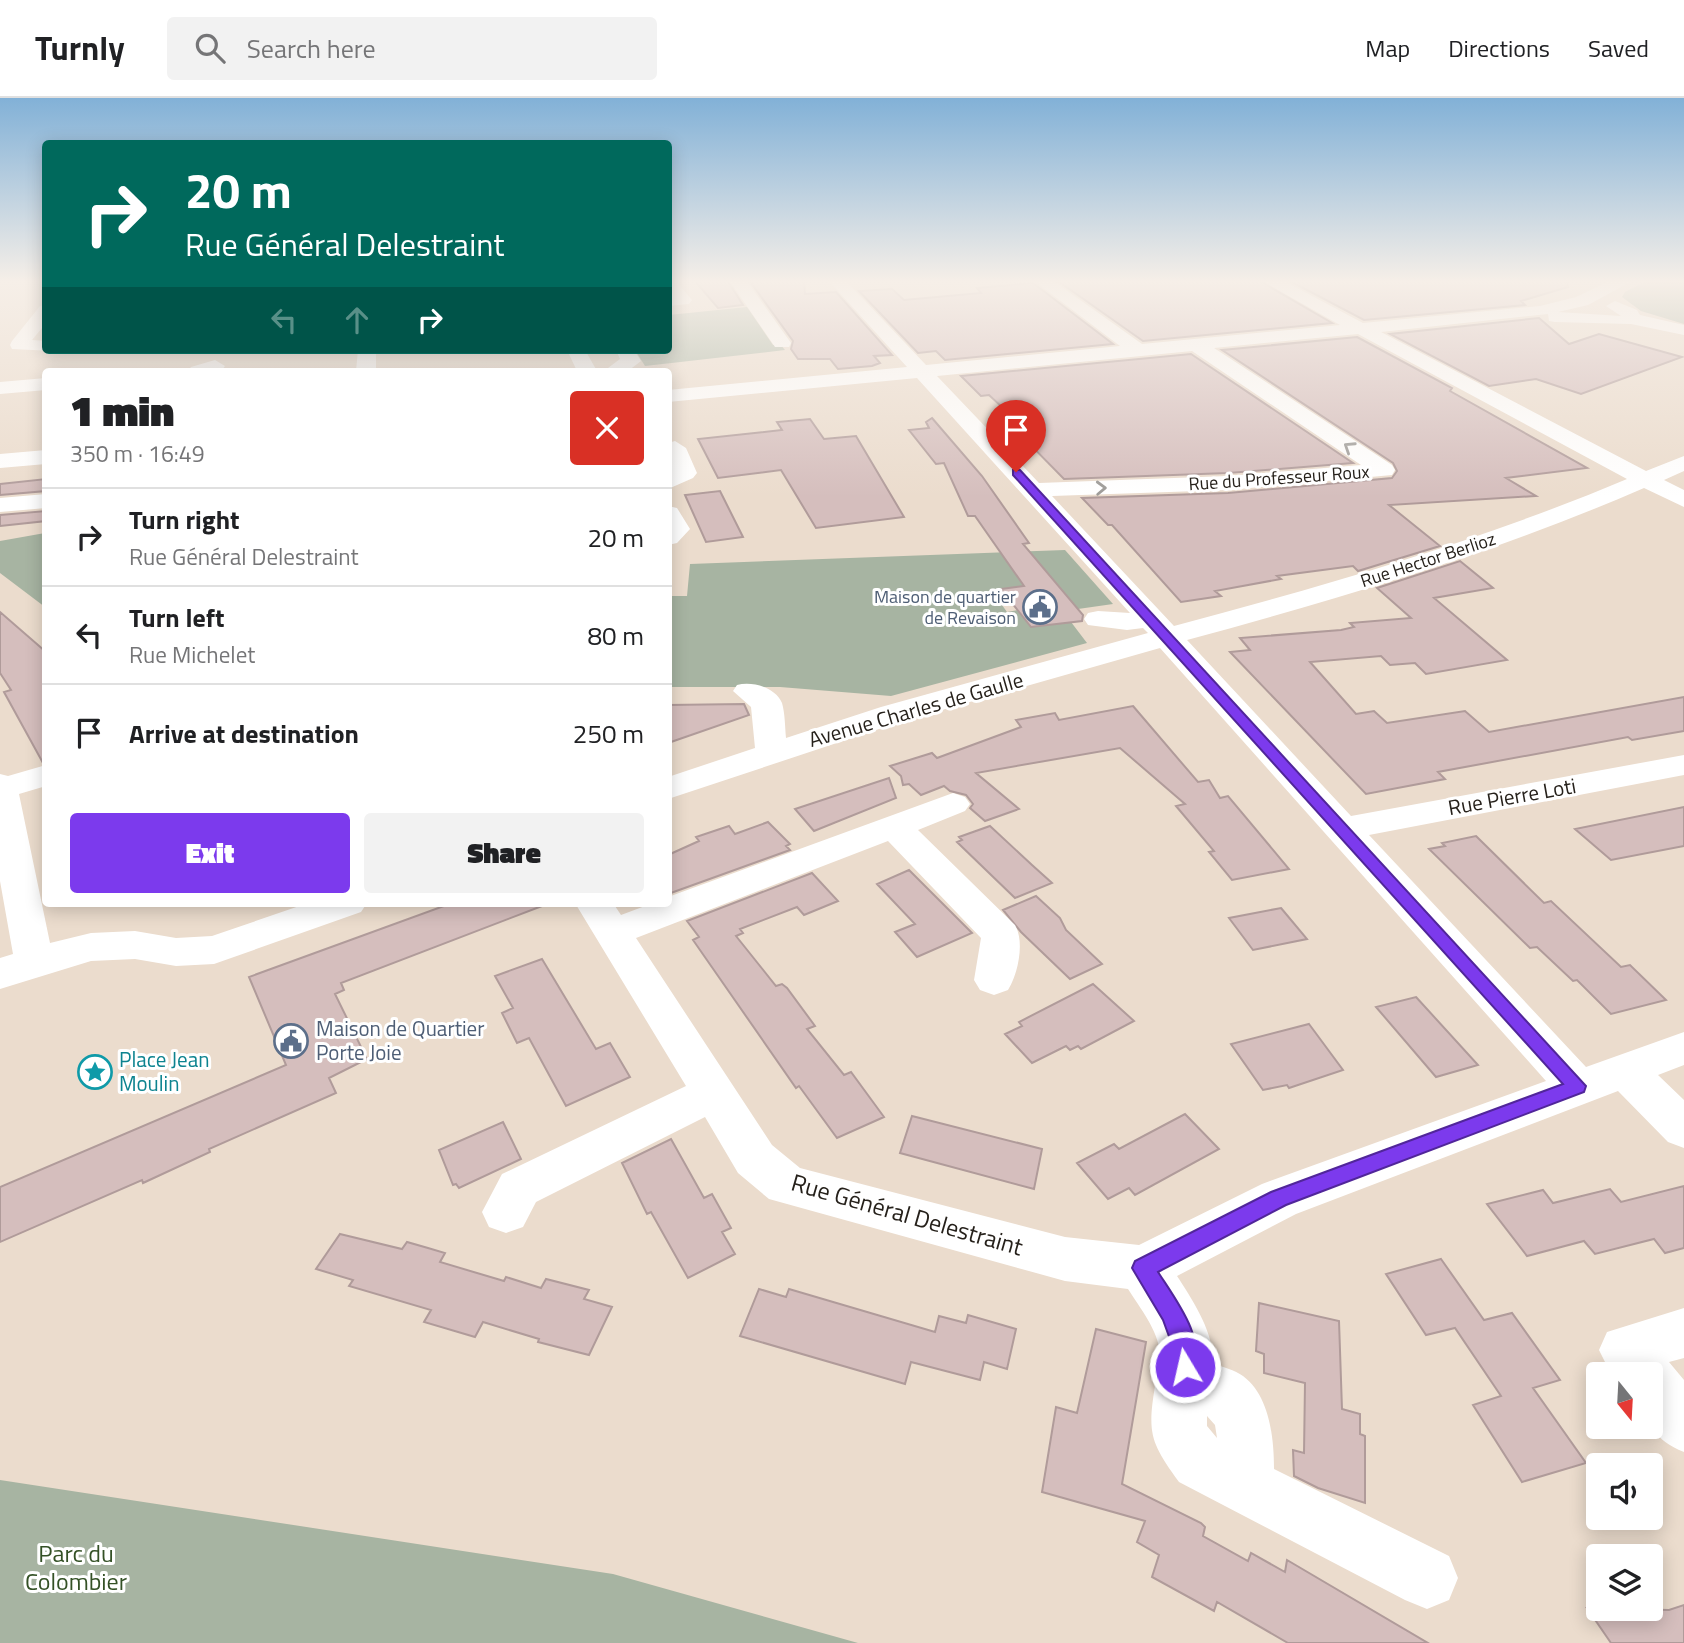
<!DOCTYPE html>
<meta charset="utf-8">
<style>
:root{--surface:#fff;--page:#f2f2f2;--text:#202124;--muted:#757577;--line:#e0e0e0;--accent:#7c3aed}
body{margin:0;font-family:"Titillium Web",sans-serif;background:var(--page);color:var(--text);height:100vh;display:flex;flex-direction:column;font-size:26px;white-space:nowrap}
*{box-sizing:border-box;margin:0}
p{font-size:23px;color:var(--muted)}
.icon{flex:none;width:38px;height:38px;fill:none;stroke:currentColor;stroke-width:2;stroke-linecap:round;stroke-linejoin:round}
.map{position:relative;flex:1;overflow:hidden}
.details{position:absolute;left:42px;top:270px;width:630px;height:539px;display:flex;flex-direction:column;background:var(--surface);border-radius:7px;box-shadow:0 4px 18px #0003}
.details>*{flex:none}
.top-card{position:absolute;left:42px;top:42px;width:630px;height:214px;border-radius:7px;box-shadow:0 4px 18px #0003;background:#00695c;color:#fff;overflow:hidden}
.needle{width:46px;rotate:162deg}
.buttons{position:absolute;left:1586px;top:1264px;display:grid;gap:14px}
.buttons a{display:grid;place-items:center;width:77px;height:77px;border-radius:7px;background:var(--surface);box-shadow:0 4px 18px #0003;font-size:35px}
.pin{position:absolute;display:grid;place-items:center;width:60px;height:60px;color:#fff;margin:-72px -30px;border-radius:50% 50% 50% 0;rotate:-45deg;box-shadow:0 0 7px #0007}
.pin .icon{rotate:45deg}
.me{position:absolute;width:77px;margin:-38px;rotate:351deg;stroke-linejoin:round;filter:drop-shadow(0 0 5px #0008)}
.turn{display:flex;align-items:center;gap:24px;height:147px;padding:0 28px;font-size:32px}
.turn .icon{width:91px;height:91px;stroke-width:2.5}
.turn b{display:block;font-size:49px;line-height:60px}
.lanes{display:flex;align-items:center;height:66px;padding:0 28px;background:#0003;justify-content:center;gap:35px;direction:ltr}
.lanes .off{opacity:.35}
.round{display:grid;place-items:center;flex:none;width:74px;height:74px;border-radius:7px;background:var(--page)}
.summary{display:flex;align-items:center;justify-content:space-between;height:119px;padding:0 28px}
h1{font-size:42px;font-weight:800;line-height:52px}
.action{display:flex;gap:14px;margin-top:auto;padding:14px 28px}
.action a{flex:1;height:80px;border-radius:7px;background:var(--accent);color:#fff;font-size:28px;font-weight:800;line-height:80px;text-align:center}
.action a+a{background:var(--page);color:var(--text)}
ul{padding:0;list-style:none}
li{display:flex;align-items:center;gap:21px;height:98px;padding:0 28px;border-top:2px solid var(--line)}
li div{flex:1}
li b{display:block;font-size:26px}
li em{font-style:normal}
header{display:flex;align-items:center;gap:42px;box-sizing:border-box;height:98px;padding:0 35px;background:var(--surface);border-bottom:2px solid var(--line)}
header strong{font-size:33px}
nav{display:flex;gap:38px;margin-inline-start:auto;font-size:24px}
.search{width:490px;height:63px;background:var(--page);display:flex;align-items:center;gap:18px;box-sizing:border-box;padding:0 24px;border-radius:7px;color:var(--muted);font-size:26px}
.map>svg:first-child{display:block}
.green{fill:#a7b4a2}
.building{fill:#d5bebd;stroke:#b09b9a;stroke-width:2}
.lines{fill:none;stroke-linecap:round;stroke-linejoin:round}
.minor{fill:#fff;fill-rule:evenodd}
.oneway{stroke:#9d9b98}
.route{fill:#7c3aed;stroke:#51269a;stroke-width:2}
.labels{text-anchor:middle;stroke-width:6;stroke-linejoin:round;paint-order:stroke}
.far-street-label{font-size:18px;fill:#26211b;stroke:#fff}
.far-service-label{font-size:18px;fill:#4e5e75;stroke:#fff;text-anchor:end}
.street-label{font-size:21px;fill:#26211b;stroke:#fff}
.service-label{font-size:21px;fill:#4e5e75;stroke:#fff;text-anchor:start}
.culture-label{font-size:21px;fill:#0d838f;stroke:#fff;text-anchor:start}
.near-street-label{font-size:24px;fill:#26211b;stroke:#fff}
.near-park-label{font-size:24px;fill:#345126;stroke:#fff}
</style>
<header>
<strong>Turnly</strong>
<div class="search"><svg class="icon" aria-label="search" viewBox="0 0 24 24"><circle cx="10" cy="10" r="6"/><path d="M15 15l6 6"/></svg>Search here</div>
<nav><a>Map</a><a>Directions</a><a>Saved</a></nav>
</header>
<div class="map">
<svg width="1684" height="1545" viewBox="0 0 1684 1545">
<rect width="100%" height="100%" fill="#ebdccd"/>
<path class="green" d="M1648,182h36v44l-43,-13 -19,-14 3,-5z
M747,209l26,38 7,-1 5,6 -140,16 -10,-16h33l1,-35z
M45,435v74l-45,-34v-32z
M1065,452l48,54 -35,5 -22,-26 -64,8 15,21 11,-2 13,17 40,-5 16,21 -196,53 -111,-9h-111l-1,-91h19l3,-32z
M0,1382l613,94 245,69h-858z"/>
<path class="building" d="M694,182h33l16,25 -25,3z
M749,182h55l1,14 31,-2 56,63 -18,1 6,7 -8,3 -34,3 -8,-10h-32l-7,-10 2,-8z
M1069,182h189l74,43 -189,18 -85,-60z
M1288,182h279l1,7 -47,14 4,4 -161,15z
M1033,185l80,61 -168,16 -9,-9 -18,2 -59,-62 33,-2 12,11 77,-7 -4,-5z
M1539,220l30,26 30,-10 83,23 -101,37 -45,-15 -47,7 -99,-52z
M1357,239l95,51 -2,3 137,77 -81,10 30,18 -147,9 51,41 -82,25 -5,-5 -76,10 4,3 -66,12 6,5 -40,6 -69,-77h-4l-26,-27 146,-5 164,-15 5,-7 -4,-8 -171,-113z
M1191,256l162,109 -125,10 -164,6 -52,-53 -10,-19 -13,-12 -8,1 -20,-20z
M932,320l50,58 47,67 -6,1 60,71 -1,6 -51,6 -30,-38 23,-3 -49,-70h-7l-24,-53 -8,1 -27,-34 20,-2 -3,-6z
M810,321l14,20 32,-3 48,81 -88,11 -35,-58 -63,8 -20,-39 84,-9 -5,-8z
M46,381v12l-46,4v-11z
M720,393l23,46 -37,5 -21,-47z
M46,413v10l-46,5v-11z
M1460,463l33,27 -59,10 73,62 -81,14 -11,-11 -25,2 -9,-9 -71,6 46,52 18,-3 13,12 78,-12 24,21 195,-35v34l-52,9 -4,-3 -190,35 7,7 -79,15 -136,-142 20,-2 -10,-12 101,-8 13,-3 -4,-4 61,-5 -34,-30z
M0,514l46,40v111h-3l-39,-71 7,-2 -11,-17z
M744,606l5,11 -81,28v-38z
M1133,608l65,76 11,-2 11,18 8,-2 61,73 -57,11 -23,-28 5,-1 -38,-45 9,-2 -65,-56 -144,25 43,36 -34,12 -15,-13 3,-4 -7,-9 -16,-4 -6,-5 -23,9 -12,-11 -6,1 -2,-9 -11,-10 42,-13 5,5 84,-31 -5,-7 39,-7 4,7z
M889,680l7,20 -82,33 -19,-22z
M1684,709v39l-73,14 -36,-31z
M768,724l22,22 -4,2 4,4 -122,44v-39l31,-14 -3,-4 33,-11 6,8z
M990,728l42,39 20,18 -37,15 -58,-56 5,-2 -3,-3z
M1476,738l68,67 7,-2 70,66 9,-2 36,35 -55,14 -34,-34 -4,1 -36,-34 -7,1 -101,-99 16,-3 -3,-3z
M909,772l63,63 -55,24 -22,-25 20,-8 -38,-40z
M812,775l26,28 -34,14 -7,-8 -57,22 3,4 -7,3 40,50 6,-2 5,4 28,38 -8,3 37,46 7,-3 33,45 -47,21 -38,-52 -3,2 -103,-148 6,-3 -12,-16z
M1036,798l24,22 6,12 36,34 -32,15 -49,-47 -18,-22z
M452,805h90v3l-201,77 3,7 -9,4 32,65 -38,19 7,15 -127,56 1,3 -67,31 -1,-3 -142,62v-55l286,-122 -37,-88z
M1281,810l26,31 -54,11 -24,-32z
M542,861l54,90 14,-6 20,34 -64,29 -37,-68 -12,5 -15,-30 11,-5 -18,-32z
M1093,886l41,37 -53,28 -3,-3 -8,4 -4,-4 -34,17 -27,-29 17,-8 -3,-4z
M1416,899l62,68 -42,12 -60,-70z
M1309,926l34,46 -54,18 -2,-3 -24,5 -32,-46z
M1185,1016l34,35 -84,46 -6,-7 -21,11 -31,-36 37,-19 5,5z
M912,1018l130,33 -8,40 -134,-36z
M503,1024l18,37 -62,29 -3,-4 -3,1 -14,-35z
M671,1041l33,59 8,-4 19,34 -9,4 13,22 -47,24 -37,-66 -4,2 -25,-51z
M1684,1088v62l-19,5 -11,-14 -59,15 -11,-13 -57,15 -40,-52 56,-14 10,13 57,-14 11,13z
M340,1136l62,15 5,-7 21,6 17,5 -5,9 64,19 2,-4 35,11 5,-9 43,11 -5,9 28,8 -23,48 -51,-13 1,-3 -56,-17 -8,15 -51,-15 7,-12 -82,-24 4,-6 -37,-11z
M1441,1161l43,61 28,-7 48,67 -27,8 53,75 -64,19 -49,-77 28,-9 -46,-68 -29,7 -40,-61z
M759,1191l27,8 3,-8 146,43 4,-16 27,7 2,-8 48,14 -9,40 -23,-7 -4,18 -69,-18 -6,22 -165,-48z
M1259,1205l80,18 3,88 18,5v20l5,2v67l-47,-15 -24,-12 -1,-26 11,3 1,-70 -41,-10v-19l-8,-3z
M1096,1231l50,13 -24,142 79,39 4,4 -2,9 45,25 3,-8 34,19 2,-12 141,83h-140l-71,-41 -3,9 -62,-34 7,-22 -22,-13 8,-21 -103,-29 14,-85 21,6z
M1684,1507v38h-73l-24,-35 82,2z"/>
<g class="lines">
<path class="minor" d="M668,182h7l17,20 -3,4 -21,2z
M729,182h17l45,63 -2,4h-14z
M828,182h17l81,85 194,-19 -87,-66h19l90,64 198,-19 -79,-45h21l81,43 177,-17 36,-9 36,-17h22l-46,25 -30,7 63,4 -15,-10 9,-5 22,9 3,5 44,10v10l-53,-11 -76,-2 -6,-1 -1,-7 -167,18 265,139 38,-15v15l-20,9 20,10v17l-40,-19c-147,64 -302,110 -457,152l164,176 333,-61v20l-315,60 217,232 98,-35v33l-26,10 26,25v48l-16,-6 -50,-51 -322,123 -119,62c15,23 39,59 35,87 10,4 23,7 31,13 27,20 31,63 31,93l175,87 9,22 -9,22 -22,9 -22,-9 -226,-118c-28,-39 -32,-48 -24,-96 2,-10 6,-23 5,-33 -2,-23 -20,-45 -32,-64l-63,-8 -296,-82 -31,-26 -33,-56 -169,85 -13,25 -17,6 -17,-6 -7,-15 20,-38 184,-88 -111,-183h38l8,12 32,-12h15v-6l285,-104 12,4 5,7 -5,7 -47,19 97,95c10,17 3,49 -7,65l-14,5 -14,-5 -6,-10 7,-42 -93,-97 -252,97 136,207 28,23 265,69 74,8 123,-61 284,-103 -386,-433 -257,73 -235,78v-22l87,-29 -4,-41 -18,-16 4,-6c15,-4 38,2 45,18 3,10 3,24 4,35l95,-31 267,-74 -5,-5 -16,2 -39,-5 -4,-6 4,-6 10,-2 32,2 -213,-235 -249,24v-12l239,-23zM1358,236l269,145c-147,62 -300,106 -453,147l-122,-130 176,-6 164,-15 3,-5 -3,-5 -178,-117zM1192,253l169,114 -133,11 -189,7 -102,-107zM1207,1318l8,9 2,13 -10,-12z
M46,207v18l-14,17 14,1v9l7,1 -41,-2 -2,-4 2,-4 28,-35z
M358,252h18v21h-20z
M567,252h18l12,21h-20z
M616,252h18l7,11 -13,10h-24l16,-12z
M215,262l10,6 -3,4 -34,1 3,-4z
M46,280v12l-46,4v-12z
M675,343l11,7 11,25 -4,5 -25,11v-17l4,-2 -4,-27z
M46,352v14l-46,4v-14z
M46,396v14l-46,4v-14z
M668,408l9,2 13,21 -13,14 -9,2z
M46,667v21l-27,8 31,149 41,-10 44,-2 41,7 36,-2 96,-33h59l-6,9 -147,52 -38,2 -41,-7 -44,2 -91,28v-31l13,-4 -13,-73v-107l8,2z
M1684,1210v50l-15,4 15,18v72c-42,-17 -34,-39 -34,-78h-39l-12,-24 8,-18z"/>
</g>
<defs><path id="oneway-chevron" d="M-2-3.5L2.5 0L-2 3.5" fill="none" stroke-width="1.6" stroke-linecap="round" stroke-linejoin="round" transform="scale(1.75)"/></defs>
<g class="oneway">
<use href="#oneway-chevron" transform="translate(1349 349) rotate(-147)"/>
<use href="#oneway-chevron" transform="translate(1101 390) rotate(-2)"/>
</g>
<linearGradient id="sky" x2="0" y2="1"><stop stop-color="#82b1d7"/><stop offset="0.46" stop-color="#f6efe8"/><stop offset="1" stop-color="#f6efe8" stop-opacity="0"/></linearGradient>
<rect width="1684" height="399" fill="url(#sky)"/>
<path class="route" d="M1013,372h7l566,616 -2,6 -298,113 -128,67c18,28 50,69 35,103l-8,4 -8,-4 -4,-8 2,-14 -12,-33 -31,-52 3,-7 136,-69 292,-108 -550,-609z"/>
<defs>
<g id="civic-ring" transform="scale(1.75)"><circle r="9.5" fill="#fff" stroke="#5c6f8a" stroke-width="1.5"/><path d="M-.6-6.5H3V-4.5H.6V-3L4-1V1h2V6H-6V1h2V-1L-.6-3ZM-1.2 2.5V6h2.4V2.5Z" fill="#5c6f8a"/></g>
<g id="sight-ring" transform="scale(1.75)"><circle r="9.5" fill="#fff" stroke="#0f9aa8" stroke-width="1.5"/><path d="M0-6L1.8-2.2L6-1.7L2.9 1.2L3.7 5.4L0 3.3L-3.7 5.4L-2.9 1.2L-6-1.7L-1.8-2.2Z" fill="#0f9aa8"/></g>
</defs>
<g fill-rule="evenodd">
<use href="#civic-ring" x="1040" y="509"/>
<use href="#civic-ring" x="291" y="943"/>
<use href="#sight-ring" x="95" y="974"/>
</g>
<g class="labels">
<g class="far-street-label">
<text transform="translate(1279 380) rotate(-4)" y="6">Rue du Professeur Roux</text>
<text transform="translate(1428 462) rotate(-18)" y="6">Rue Hector Berlioz</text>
</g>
<g class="far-service-label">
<text x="1016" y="505">Maison de quartier<tspan x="1016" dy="21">de Revaison</tspan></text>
</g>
<g class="street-label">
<text transform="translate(916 612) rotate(-16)" y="7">Avenue Charles de Gaulle</text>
<text transform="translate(1512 699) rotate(-10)" y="7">Rue Pierre Loti</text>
</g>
<g class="service-label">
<text x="316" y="938">Maison de Quartier<tspan x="316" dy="24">Porte Joie</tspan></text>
</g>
<g class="culture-label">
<text x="119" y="969">Place Jean<tspan x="119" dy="24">Moulin</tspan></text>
</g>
<g class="near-street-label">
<text transform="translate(907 1117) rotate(16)" y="8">Rue Général Delestraint</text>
</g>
<g class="near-park-label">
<text x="76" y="1464">Parc du<tspan x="76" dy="28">Colombier</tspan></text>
</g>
</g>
</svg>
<div class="buttons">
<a><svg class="needle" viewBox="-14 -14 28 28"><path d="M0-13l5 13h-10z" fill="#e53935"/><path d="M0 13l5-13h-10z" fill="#757577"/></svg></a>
<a><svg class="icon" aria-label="sound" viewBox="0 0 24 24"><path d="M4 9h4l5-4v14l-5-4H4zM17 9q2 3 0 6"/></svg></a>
<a><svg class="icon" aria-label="layers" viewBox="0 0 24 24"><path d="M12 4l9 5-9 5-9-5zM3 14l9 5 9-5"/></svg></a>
</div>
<div class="pin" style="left:1016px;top:374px;background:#d93025"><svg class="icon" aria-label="arrive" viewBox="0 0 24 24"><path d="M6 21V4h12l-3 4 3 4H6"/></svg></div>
<svg class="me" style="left:1185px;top:1269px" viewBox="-20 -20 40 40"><circle r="17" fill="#7c3aed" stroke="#fff" stroke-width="3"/><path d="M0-11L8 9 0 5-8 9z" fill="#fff"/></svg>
<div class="top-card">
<div class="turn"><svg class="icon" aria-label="right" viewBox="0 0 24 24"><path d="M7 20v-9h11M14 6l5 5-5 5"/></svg><div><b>20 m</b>Rue Général Delestraint</div></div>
<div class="lanes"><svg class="icon off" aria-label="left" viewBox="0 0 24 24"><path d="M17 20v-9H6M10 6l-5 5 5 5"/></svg><svg class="icon off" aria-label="ahead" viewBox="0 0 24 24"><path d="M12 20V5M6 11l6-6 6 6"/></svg><svg class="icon" aria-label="right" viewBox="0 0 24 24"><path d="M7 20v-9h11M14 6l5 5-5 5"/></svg></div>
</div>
<section class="details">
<div class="summary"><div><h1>1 min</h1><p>350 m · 16:49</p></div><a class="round" style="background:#d93025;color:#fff"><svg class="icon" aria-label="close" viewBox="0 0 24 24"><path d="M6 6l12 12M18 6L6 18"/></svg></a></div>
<ul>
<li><svg class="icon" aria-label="right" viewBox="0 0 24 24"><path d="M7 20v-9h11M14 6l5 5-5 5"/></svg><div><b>Turn right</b><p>Rue Général Delestraint</p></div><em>20 m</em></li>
<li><svg class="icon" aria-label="left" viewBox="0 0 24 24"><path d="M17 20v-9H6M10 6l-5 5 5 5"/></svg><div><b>Turn left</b><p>Rue Michelet</p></div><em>80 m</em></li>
<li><svg class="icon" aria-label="arrive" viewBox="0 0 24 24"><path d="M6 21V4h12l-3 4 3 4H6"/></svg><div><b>Arrive at destination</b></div><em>250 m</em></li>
</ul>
<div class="action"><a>Exit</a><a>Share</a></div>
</section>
</div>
